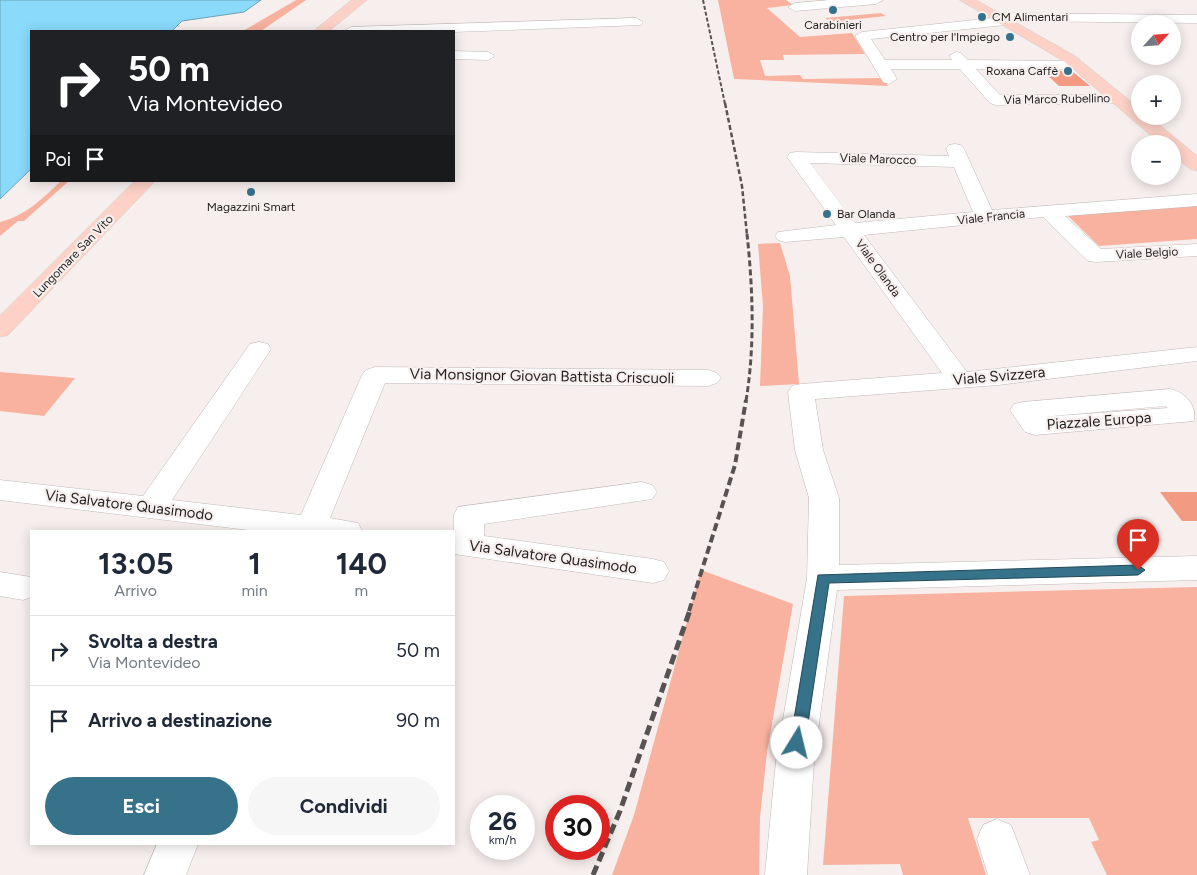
<!DOCTYPE html>
<html lang="it">
<meta charset="utf-8">
<style>
:root{--surface:#fff;--page:#f6f6f7;--text:#1f2937;--muted:#747a83;--line:#e0e1e3;--accent:#367289}
body{margin:0;font-family:Figtree,sans-serif;background:var(--page);color:var(--text);height:100vh;display:flex;flex-direction:column;font-size:19px;white-space:nowrap}
*{box-sizing:border-box;margin:0}
p{font-size:16px;color:var(--muted)}
.icon{flex:none;width:28px;height:28px;fill:none;stroke:currentColor;stroke-width:2;stroke-linecap:round;stroke-linejoin:round}
.map{position:relative;flex:1;overflow:hidden}
.side{position:absolute;left:30px;top:530px;width:425px;height:315px;display:flex;flex-direction:column;background:var(--surface);border-radius:0px;box-shadow:0 2px 12px #0003}
.side>*{flex:none}
.banner{position:absolute;left:30px;top:30px;width:425px;height:152px;border-radius:0px;box-shadow:0 2px 12px #0003;background:#202124;color:#fff;overflow:hidden}
.needle{width:32px;rotate:64deg}
.controls{position:absolute;left:1131px;top:15px;display:grid;gap:10px}
.controls a{display:grid;place-items:center;width:50px;height:50px;border-radius:50%;background:var(--surface);box-shadow:0 2px 12px #0003;font-size:25px}
.speed{position:absolute;left:470px;top:795px;display:flex;gap:10px;font-size:25px;font-weight:700;text-align:center}
.speed>*{display:grid;place-content:center;width:65px;height:65px;border-radius:50%;background:var(--surface);box-shadow:0 2px 12px #0003;line-height:1}
.speed small{font-size:12px;font-weight:400}
.speed .limit{border:8px solid #d22;background:#fff;color:#111}
.pin{position:absolute;display:grid;place-items:center;width:42px;height:42px;color:#fff;margin:-51px -21px;border-radius:50% 50% 50% 0;rotate:-45deg;box-shadow:0 0 5px #0007}
.pin .icon{rotate:45deg}
.me{position:absolute;width:55px;margin:-28px;rotate:9deg;stroke-linejoin:round;filter:drop-shadow(0 0 4px #0008)}
.turn{display:flex;align-items:center;gap:18px;height:105px;padding:0 15px;font-size:22px}
.turn .icon{width:65px;height:65px;stroke-width:2.5}
.turn b{display:block;font-size:35px;line-height:42px}
.then{display:flex;align-items:center;height:48px;padding:0 15px;background:#0003;gap:10px;font-size:19px}
.eta{display:flex;justify-content:space-evenly;align-items:center;height:85px;text-align:center}
.eta b{font-size:30px;font-weight:700;line-height:35px}
.action{display:flex;gap:10px;margin-top:auto;padding:10px 15px}
.action a{flex:1;height:58px;border-radius:30px;background:var(--accent);color:#fff;font-size:20px;font-weight:700;line-height:58px;text-align:center}
.action a+a{background:var(--page);color:var(--text)}
ul{padding:0;list-style:none}
li{display:flex;align-items:center;gap:15px;height:70px;padding:0 15px;border-top:1px solid var(--line)}
li div{flex:1}
li b{display:block;font-size:19px}
li em{font-style:normal}
.map>svg:first-child{display:block}
.green{fill:#f9b29f}
.water{fill:#8adafb;stroke:#6aa2b9}
.building{fill:#f39a82}
.lines{fill:none;stroke-linecap:round;stroke-linejoin:round}
.minor-casing{stroke:#c0b8b6;stroke-width:1}
.major-casing{stroke:#cecece;stroke-width:1}
.minor{fill:#fff;fill-rule:evenodd}
.major{fill:#fdd1c5;fill-rule:evenodd}
.rail-far4{stroke:#575352;stroke-width:2;stroke-dasharray:4 2;stroke-linecap:butt}
.rail-far3{stroke:#575352;stroke-width:2.5;stroke-dasharray:5 2.5;stroke-linecap:butt}
.rail-far2{stroke:#575352;stroke-width:3;stroke-dasharray:6 3;stroke-linecap:butt}
.rail-far1{stroke:#575352;stroke-width:4;stroke-dasharray:8 4;stroke-linecap:butt}
.rail{stroke:#575352;stroke-width:5;stroke-dasharray:10 5;stroke-linecap:butt}
.route{fill:#367289;stroke:#234a59}
.poi-dot{fill:#367289;stroke:#f7efed;stroke-width:2}
.labels{text-anchor:middle;stroke-width:4.5;stroke-linejoin:round;paint-order:stroke}
.far-poi-label{font-size:12px;fill:#211f1e;stroke:#f7efed;text-anchor:start}
.far-street-label{font-size:12px;fill:#211f1e;stroke:#f7efed}
.street-label{font-size:15px;fill:#211f1e;stroke:#f7efed}
</style>
<div class="map">
<svg width="1197" height="875" viewBox="0 0 1197 875">
<rect width="100%" height="100%" fill="#f7efed"/>
<path class="green" d="M296,0h10l-45,31h-18z
M718,0h68l7,5 -26,3 33,29 52,-4 13,21 -82,1 1,5h-24l5,16 35,-1 3,4 79,-1 6,8 -154,-7z
M881,13l5,3 -55,6 -6,-4z
M61,181h8l-45,40h-6l-18,15v-14c25,-6 42,-23 61,-41z
M1197,204v35l-98,7 -32,-31z
M780,243l10,33 9,108 -39,2 3,-80 -5,-62z
M0,372l75,6 -31,38 -44,-5z
M701,570l92,34 -26,148 -7,65 -1,58h-147l22,-60z
M1197,587v288h-90l-16,-33 8,-2 -10,-22h-121l18,57h-83l-3,-11 -77,1 21,-269z"/>
<path class="water" d="M0,0h261l-17,12 -62,9 -10,10h-141v138l-31,30z"/>
<path class="building" d="M1043,71h29l18,15h-31z
M1160,492h37v29h-15z"/>
<g class="lines">
<g class="minor-casing">
<path id="minor" d="M830,0h53l-7,4 -81,7 -7,-4 7,-4z
M999,13l198,2v8l-185,-2 -7,4 -134,14 14,21h67l-3,-4 7,-4 5,1 7,7 113,1 3,3 -8,5h-100l24,26h123l2,3 -2,3 -6,2 -121,2 -6,-2 -30,-34h-69l6,10 -8,5 -6,-2 -28,-46 7,-4 131,-14 1,-4z
M636,18l7,4 -2,3 -187,7 -110,-1 7,-4z
M454,51l34,1 7,4 -7,4 -34,-1z
M955,144l6,1 3,4 28,61 205,-16v12l-132,10 36,33 96,-5v12l-101,6 -8,-1 -45,-44 -179,18 103,137 230,-25v14l-199,24 -183,14 8,51 16,48v67l358,-9v24l-360,10 -23,171 -7,114h-42l11,-114 31,-183 2,-80 -14,-48 -7,-58 4,-6 9,-2 141,-11 -98,-136 -59,5 -7,-2 -3,-4 3,-4 58,-7 -49,-68 3,-4 6,-1 153,4 -3,-7 3,-4zM810,163l144,4 19,45 -118,11z
M259,342l9,2 3,5 -99,151 129,15 61,-140 4,-5 9,-3 333,3 9,3 4,5 -4,5 -9,3 -323,-3 -55,135 28,5 4,8h-105l-257,-31v-20l143,16 107,-152z
M1170,389c14,3 27,15 24,32l-159,14 -10,-3 -15,-22 4,-6 9,-2zM1165,406l3,2 -126,9z
M642,482l10,3 5,7 -5,7 -168,25v12l169,23 11,3 5,9 -5,9 -11,3 -199,-29v-39l4,-8z
M0,572l31,5v20l-8,3 -23,-4z
M997,819l14,6 19,50h-42l-11,-36 6,-14z
M157,844h41l-12,31h-42z"/>
</g>
<g class="major-casing">
<path id="major" d="M352,0h15l-38,31h-15z
M960,0h16l99,56 65,53v7h9l48,40v15l-7,-2 -18,-15v-10h-11l-96,-82z
M135,181h20l-147,154 -8,2v-21z"/>
</g>
<use href="#minor" class="minor"/>
<use href="#major" class="major"/>
<path class="rail-far4" d="M703,0l22,104"/>
<path class="rail-far3" d="M725,103l17,83 5,49"/>
<path class="rail-far2" d="M746,401c9,-55 7,-111 1,-167"/>
<path class="rail-far1" d="M689,611l46,-146 11,-65"/>
<path class="rail" d="M593,875l27,-64 70,-201"/>
</g>
<path class="route" d="M1138,565l7,5 -7,5 -309,8 -24,160 -2,5 -6,2 -5,-2 -2,-5 28,-168z"/>
<g class="poi-dot">
<circle cx="833" cy="10" r="5"/>
<circle cx="982" cy="17" r="5"/>
<circle cx="1010" cy="37" r="5"/>
<circle cx="1068" cy="71" r="5"/>
<circle cx="251" cy="192" r="5"/>
<circle cx="827" cy="214" r="5"/>
</g>
<g class="labels">
<g class="far-poi-label">
<text x="992" y="21">CM Alimentari</text>
<text x="833" y="29" text-anchor="middle">Carabinieri</text>
<text x="1000" y="41" text-anchor="end">Centro per l'Impiego</text>
<text x="1058" y="75" text-anchor="end">Roxana Caffè</text>
<text x="251" y="211" text-anchor="middle">Magazzini Smart</text>
<text x="837" y="218">Bar Olanda</text>
</g>
<g class="far-street-label">
<text transform="translate(1057 99) rotate(-1)" y="4">Via Marco Rubellino</text>
<text transform="translate(878 159) rotate(2)" y="4">Viale Marocco</text>
<text transform="translate(991 217) rotate(-6)" y="4">Viale Francia</text>
<text transform="translate(1147 253) rotate(-3)" y="4">Viale Belgio</text>
<text transform="translate(73 256) rotate(-46)" y="4">Lungomare San Vito</text>
<text transform="translate(878 268) rotate(54)" y="4">Viale Olanda</text>
</g>
<g class="street-label">
<text transform="translate(542 376) rotate(1)" y="5">Via Monsignor Giovan Battista Criscuoli</text>
<text transform="translate(999 376) rotate(-5)" y="5">Viale Svizzera</text>
<text transform="translate(1099 421) rotate(-4)" y="5">Piazzale Europa</text>
<text transform="translate(129 505) rotate(7)" y="5">Via Salvatore Quasimodo</text>
<text transform="translate(553 557) rotate(8)" y="5">Via Salvatore Quasimodo</text>
</g>
</g>
</svg>
<div class="controls">
<a><svg class="needle" viewBox="-14 -14 28 28"><path d="M0-13l5 13h-10z" fill="#e53935"/><path d="M0 13l5-13h-10z" fill="#747a83"/></svg></a>
<a>+</a>
<a>−</a>
</div>
<div class="speed"><div>26<small>km/h</small></div><div class="limit">30</div></div>
<div class="pin" style="left:1138px;top:570px;background:#d93025"><svg class="icon" aria-label="arrive" viewBox="0 0 24 24"><path d="M6 21V4h12l-3 4 3 4H6"/></svg></div>
<svg class="me" style="left:797px;top:743px" viewBox="-20 -20 40 40"><circle r="19" fill="#fff"/><path d="M0-13L10 11 0 6-10 11z" fill="#367289"/></svg>
<div class="banner">
<div class="turn"><svg class="icon" aria-label="right" viewBox="0 0 24 24"><path d="M7 20v-9h11M14 6l5 5-5 5"/></svg><div><b>50 m</b>Via Montevideo</div></div>
<div class="then">Poi<svg class="icon" aria-label="arrive" viewBox="0 0 24 24"><path d="M6 21V4h12l-3 4 3 4H6"/></svg></div>
</div>
<section class="side">
<div class="eta">
<div><b>13:05</b><p>Arrivo</p></div>
<div><b>1</b><p>min</p></div>
<div><b>140</b><p>m</p></div>
</div>
<ul>
<li><svg class="icon" aria-label="right" viewBox="0 0 24 24"><path d="M7 20v-9h11M14 6l5 5-5 5"/></svg><div><b>Svolta a destra</b><p>Via Montevideo</p></div><em>50 m</em></li>
<li><svg class="icon" aria-label="arrive" viewBox="0 0 24 24"><path d="M6 21V4h12l-3 4 3 4H6"/></svg><div><b>Arrivo a destinazione</b></div><em>90 m</em></li>
</ul>
<div class="action"><a>Esci</a><a>Condividi</a></div>
</section>
</div>
